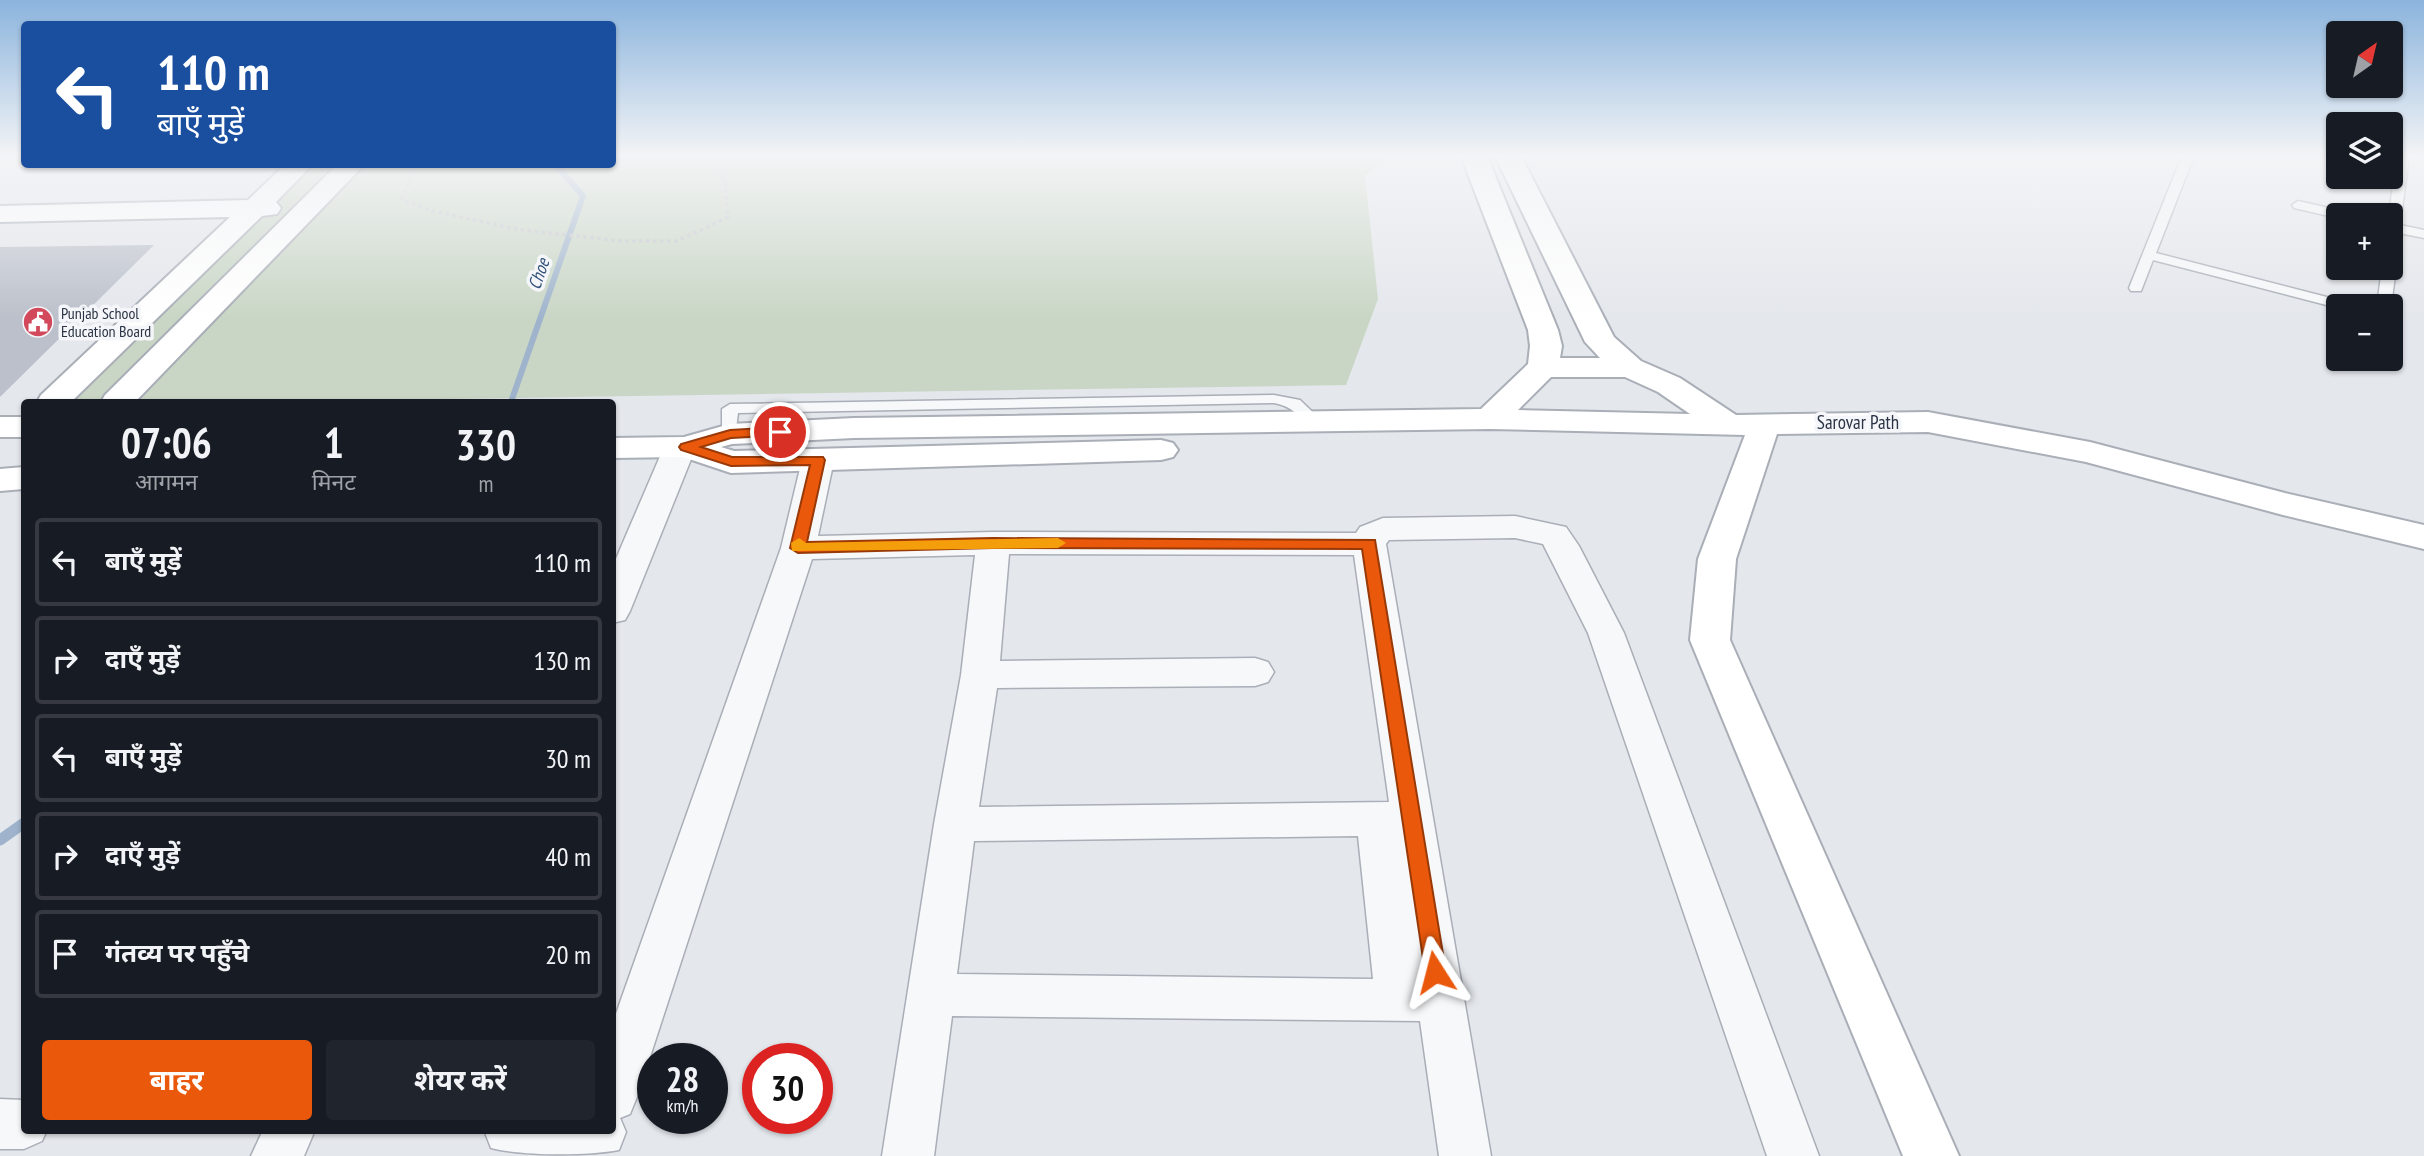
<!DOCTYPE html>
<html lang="hi">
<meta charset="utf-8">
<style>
:root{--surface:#171b24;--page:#20242c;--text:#f1f3f6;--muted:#9ea1a6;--line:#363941;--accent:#ea580c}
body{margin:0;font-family:"PT Sans Narrow","Noto Sans Devanagari",sans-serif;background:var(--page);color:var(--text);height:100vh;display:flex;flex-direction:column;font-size:26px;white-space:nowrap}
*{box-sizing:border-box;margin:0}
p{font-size:23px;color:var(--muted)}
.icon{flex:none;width:38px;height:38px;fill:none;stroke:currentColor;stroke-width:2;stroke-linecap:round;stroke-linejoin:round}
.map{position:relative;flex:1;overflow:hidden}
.drawer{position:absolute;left:21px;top:399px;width:595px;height:735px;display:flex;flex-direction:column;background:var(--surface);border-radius:7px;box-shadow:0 2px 5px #0004}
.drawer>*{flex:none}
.top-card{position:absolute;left:21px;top:21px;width:595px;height:147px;border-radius:7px;box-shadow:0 2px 5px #0004;background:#1a4fa0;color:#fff;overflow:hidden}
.needle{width:46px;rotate:34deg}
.buttons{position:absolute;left:2326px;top:21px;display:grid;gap:14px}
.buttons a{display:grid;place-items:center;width:77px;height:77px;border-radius:7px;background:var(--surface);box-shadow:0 2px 5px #0004;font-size:35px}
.speed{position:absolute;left:637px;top:1043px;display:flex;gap:14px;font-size:35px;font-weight:700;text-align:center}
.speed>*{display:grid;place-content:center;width:91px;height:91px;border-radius:50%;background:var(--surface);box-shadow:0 2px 5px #0004;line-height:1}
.speed small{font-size:18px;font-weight:400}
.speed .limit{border:10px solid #d22;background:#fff;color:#111}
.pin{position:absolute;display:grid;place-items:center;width:60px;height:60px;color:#fff;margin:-30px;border:4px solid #fff;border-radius:50%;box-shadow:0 2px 7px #0007}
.me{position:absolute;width:77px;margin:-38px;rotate:351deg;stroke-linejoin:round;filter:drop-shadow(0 0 5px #0008)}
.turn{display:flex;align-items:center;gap:24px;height:147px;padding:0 21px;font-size:32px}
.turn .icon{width:91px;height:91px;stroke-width:2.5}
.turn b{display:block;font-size:49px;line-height:60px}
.eta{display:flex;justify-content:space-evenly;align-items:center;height:119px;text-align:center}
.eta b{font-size:42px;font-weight:700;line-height:49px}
.cta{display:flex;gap:14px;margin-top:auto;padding:14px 21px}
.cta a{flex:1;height:80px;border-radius:7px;background:var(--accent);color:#fff;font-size:28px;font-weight:700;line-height:80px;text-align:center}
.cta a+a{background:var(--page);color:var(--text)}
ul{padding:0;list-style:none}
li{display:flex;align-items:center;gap:21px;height:88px;margin:0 14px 10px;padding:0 7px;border:4px solid var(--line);border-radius:7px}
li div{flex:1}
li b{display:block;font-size:26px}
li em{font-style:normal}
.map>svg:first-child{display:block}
.green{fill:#c9d6c5}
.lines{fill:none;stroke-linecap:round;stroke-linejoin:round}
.stream-far1{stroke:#9fb4cc;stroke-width:6}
.stream{stroke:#9fb4cc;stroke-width:11}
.building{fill:#bbc0ca}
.lane-casing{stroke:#a9aeb7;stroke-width:3}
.street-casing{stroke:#a9aeb7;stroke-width:3}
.secondary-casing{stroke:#a9aeb7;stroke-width:4}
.path{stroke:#c2c5cb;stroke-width:3.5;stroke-dasharray:3.5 3.5;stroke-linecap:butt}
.lane{fill:#f7f8fa;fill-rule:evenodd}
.street{fill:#f7f8fa;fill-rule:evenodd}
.secondary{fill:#fff;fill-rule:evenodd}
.route{fill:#ea580c;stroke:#983908;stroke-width:2}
.slow{fill:#f59e0b}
.labels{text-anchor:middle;stroke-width:7;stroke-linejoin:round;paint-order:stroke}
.far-poi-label{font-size:16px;fill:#2b3445;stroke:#f4f6f9;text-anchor:start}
.far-water-label{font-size:18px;font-style:italic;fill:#34527a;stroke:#f4f6f9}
.street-label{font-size:19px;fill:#2b3445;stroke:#f4f6f9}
</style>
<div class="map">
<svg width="2424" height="1156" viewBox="0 0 2424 1156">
<rect width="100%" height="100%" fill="#e4e7ec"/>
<path class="green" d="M613,156h775l-23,20 13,123 -32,86 -1102,17h-197l257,-237 308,-1z"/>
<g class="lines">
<path class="stream-far1" d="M511,402l72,-206 -28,-32"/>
<path class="stream" d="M0,840l24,-17"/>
</g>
<path class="building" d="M154,245l-154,152v-150z"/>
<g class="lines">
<g class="lane-casing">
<path id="lane" d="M2182,156h12l-38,97 194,50 2,3 -14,2 -185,-48 -12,31h-10l-2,-3z
M2397,156h12l-9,69 24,5v8l-25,-5 -3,21 -6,4 -1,-43z
M2298,201l49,11 2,3h-11v3l-44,-10 -2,-3z
M2390,264l6,4 -5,38h-14l5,-38h8z
M1274,395l26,5 23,22 -8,5c-17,-6 -16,-19 -41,-24l-536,10 -3,24 -5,2 -8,-5v-25l8,-5z"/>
</g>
<g class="street-casing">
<path id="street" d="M680,438l11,2 5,7 -66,164 -5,9 -13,3v-55l52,-121 5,-7z
M818,450l11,3 5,7 -16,76 175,-4 363,1 4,-6 23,-9 132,-2 51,11 13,19 45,87 195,523h-52l-179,-523 -45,-89 -28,-6 -126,2 -3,4 105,612h-52l-19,-135 -468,-5 -18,140h-52l52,-332 27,-149 14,-120 -163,4 -175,538 -7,17 -10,4 6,14 -7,18c-31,6 -97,6 -128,-2l-7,-18h128v-105l169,-477 21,-88 5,-7zM1009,554l345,1 35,247 -410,5 18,-119 258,-2 13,-4 6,-10 -6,-10 -13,-4 -255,3zM1358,836l15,143 -416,-5 17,-133z
M0,1099l24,1v30h23l-5,11 -18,8h-24z
M263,1130h52l-11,26h-53z"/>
</g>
<g class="secondary-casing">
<path id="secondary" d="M1461,156h26l71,174 4,16 -2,12h40l-15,-16 -90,-186h26l93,181 27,24 39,17 56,37 192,-3 162,30 195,51 139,32v24l-141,-34 -197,-53 -158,-30 -151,2 -41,125 -6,81 229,516h-56l-213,-516 8,-81 47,-124 -255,-6 -636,9 -122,6 -11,3 13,4 427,-11 12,3 5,7 -5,7 -12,3 -430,13 -48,-16 -71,1v-20l72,-1 46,-13 124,-6 627,-9 47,-45 2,-18 -2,-16zM1551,377h74l33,15 32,22 -172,-4z
M286,164h27l-37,38 5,6 -4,6 -15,2 -191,186h-34l4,-7 189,-178 -230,5v-16l248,-6z
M338,164h27l-230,238h-34l4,-7z
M0,417h24v20h-24z
M24,467v22l-24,2v-22z"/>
</g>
<path class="path" d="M417,164l-15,35 31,12 83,18 104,12h57l51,-24 -3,-36 -4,-10 -34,-8 -6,-7"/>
<use href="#lane" class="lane"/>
<use href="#street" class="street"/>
<use href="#secondary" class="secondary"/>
</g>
<linearGradient id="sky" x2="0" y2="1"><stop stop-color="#8bb4dd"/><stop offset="0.49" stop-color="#f3f4f6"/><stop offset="1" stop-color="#f3f4f6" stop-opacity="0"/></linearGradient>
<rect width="2424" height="318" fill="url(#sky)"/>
<path class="route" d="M780,427l7,5 -2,3 -54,3 -30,9 31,10h91l2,3 -18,82 186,-4 382,2 71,432 -3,7 -8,3 -7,-3 -3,-7 -63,-423 -369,-1 -195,5 -8,-5 20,-83 -79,1 -50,-16 -2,-3 2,-3 49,-14z"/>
<path class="slow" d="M799,538l7,5 252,-5 8,5 -8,5 -266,3 -1,-8z"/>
<defs>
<g id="civic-disc" transform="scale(1.575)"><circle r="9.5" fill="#d1495b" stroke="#f4f6f9"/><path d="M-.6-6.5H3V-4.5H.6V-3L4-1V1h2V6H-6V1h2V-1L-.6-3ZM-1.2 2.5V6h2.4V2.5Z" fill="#fff"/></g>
</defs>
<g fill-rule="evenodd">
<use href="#civic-disc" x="38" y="322"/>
</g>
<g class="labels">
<g class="far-poi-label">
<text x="61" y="319">Punjab School<tspan x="61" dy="18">Education Board</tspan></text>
</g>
<g class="far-water-label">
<text transform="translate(539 274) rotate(-71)" y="6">Choe</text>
</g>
<g class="street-label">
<text x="1858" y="429">Sarovar Path</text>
</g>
</g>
</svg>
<div class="buttons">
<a><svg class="needle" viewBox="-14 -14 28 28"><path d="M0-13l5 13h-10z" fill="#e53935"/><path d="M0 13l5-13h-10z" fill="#9ea1a6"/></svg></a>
<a><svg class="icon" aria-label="layers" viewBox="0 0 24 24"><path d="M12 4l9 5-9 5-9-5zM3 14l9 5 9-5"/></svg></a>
<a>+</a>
<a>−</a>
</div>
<div class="speed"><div>28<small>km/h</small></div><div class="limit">30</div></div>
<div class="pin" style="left:780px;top:432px;background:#d93025"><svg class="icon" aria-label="arrive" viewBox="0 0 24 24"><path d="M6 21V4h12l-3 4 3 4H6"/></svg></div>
<svg class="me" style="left:1435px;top:972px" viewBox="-20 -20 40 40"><path d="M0-17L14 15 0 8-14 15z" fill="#ea580c" stroke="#fff" stroke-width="4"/></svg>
<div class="top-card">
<div class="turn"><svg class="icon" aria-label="left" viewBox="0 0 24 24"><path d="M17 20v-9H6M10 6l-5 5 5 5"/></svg><div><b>110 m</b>बाएँ मुड़ें</div></div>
</div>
<section class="drawer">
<div class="eta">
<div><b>07:06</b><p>आगमन</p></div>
<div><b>1</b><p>मिनट</p></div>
<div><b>330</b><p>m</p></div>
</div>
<ul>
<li><svg class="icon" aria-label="left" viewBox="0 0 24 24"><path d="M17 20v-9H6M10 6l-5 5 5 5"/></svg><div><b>बाएँ मुड़ें</b></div><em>110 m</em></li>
<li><svg class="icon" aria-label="right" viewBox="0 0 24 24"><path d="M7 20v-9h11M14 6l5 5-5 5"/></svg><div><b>दाएँ मुड़ें</b></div><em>130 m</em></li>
<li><svg class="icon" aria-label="left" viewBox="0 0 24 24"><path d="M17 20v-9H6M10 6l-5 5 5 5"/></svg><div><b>बाएँ मुड़ें</b></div><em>30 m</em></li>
<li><svg class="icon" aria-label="right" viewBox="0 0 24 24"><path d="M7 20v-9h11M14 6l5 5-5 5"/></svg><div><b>दाएँ मुड़ें</b></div><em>40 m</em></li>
<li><svg class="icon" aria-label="arrive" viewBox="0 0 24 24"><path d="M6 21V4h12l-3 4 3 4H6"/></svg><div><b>गंतव्य पर पहुँचे</b></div><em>20 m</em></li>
</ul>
<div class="cta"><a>बाहर</a><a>शेयर करें</a></div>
</section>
</div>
